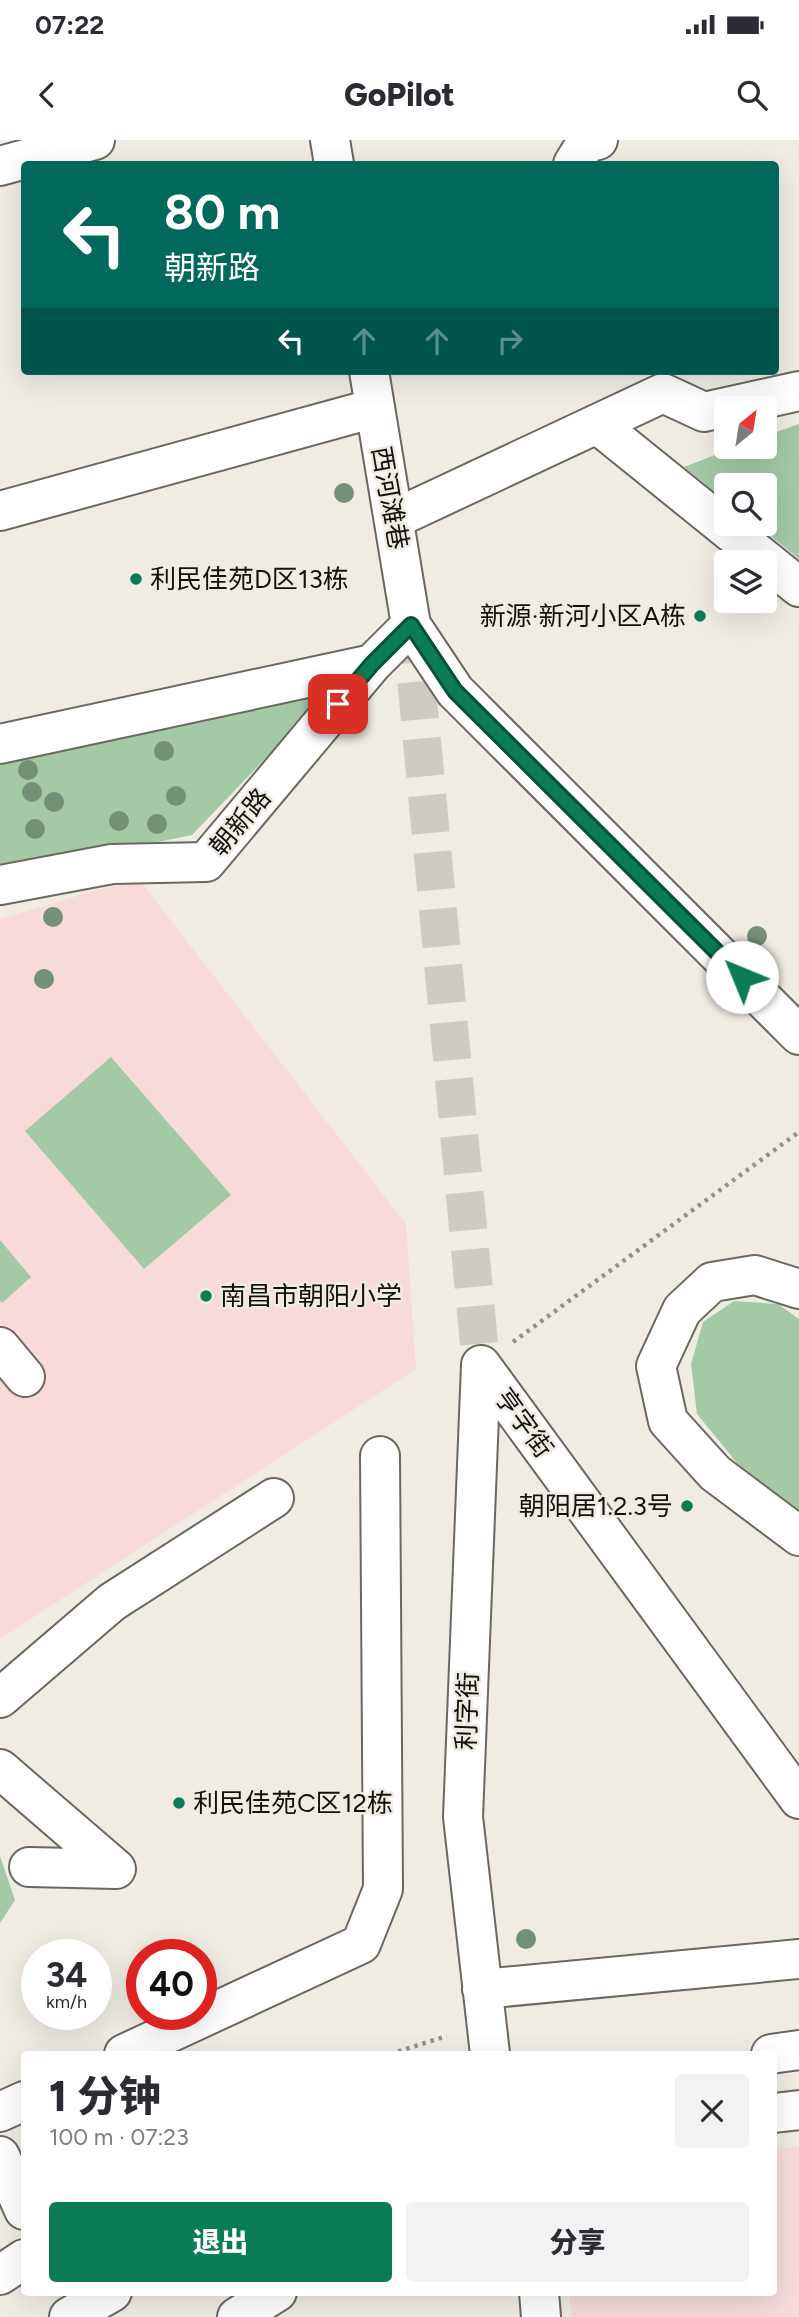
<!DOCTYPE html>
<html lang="zh">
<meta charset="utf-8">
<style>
:root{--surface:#fff;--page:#f2f2f3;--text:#2b2b33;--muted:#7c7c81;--accent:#0c7b57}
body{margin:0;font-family:Figtree,"Noto Sans SC",sans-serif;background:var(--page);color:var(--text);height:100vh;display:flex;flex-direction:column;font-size:26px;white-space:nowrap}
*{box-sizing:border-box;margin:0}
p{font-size:23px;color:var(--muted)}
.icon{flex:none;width:38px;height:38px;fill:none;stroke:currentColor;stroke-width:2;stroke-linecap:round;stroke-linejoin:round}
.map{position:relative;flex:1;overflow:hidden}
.sheet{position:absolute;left:21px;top:1911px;width:756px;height:245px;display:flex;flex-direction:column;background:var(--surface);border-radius:7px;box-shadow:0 7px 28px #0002}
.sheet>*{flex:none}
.guide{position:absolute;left:21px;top:21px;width:758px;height:214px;border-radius:7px;box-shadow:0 7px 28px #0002;background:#00695c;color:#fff;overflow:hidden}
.needle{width:46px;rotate:30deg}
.fabs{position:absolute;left:714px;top:256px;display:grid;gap:14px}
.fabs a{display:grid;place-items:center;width:63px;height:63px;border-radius:7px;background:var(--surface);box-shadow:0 7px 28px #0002;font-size:35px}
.speed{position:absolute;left:21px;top:1799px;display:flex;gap:14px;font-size:35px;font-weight:700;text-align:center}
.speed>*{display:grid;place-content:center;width:91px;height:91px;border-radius:50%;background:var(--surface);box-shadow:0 7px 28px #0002;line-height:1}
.speed small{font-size:18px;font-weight:400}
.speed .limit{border:10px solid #d22;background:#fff;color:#111}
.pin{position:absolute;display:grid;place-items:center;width:60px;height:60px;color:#fff;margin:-30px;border-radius:14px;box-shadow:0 4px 10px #0006}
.me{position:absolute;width:77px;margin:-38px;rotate:315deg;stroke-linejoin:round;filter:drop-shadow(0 0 5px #0008)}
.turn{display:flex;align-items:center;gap:24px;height:147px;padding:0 28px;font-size:32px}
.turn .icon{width:91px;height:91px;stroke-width:2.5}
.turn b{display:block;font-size:49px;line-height:60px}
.lanes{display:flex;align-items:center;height:66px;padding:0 28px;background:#0003;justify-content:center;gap:35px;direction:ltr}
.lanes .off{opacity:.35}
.round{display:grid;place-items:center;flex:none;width:74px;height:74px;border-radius:7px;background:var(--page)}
.summary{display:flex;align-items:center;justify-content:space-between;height:119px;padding:0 28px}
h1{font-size:42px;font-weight:800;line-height:52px}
.primary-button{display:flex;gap:14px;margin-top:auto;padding:14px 28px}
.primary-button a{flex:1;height:80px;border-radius:7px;background:var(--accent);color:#fff;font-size:28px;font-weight:800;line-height:80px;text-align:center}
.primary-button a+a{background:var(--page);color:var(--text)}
.status{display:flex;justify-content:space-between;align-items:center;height:49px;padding:0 35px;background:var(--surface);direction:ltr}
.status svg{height:19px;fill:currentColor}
header{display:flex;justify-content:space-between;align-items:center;height:91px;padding:0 28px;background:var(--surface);font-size:32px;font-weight:800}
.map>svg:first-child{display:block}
.education{fill:#f6dbda}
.green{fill:#a3c9a7}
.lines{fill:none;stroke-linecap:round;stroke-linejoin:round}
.minor-tunnel{stroke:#cfcbc4;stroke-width:38;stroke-dasharray:38 19;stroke-linecap:butt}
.minor-casing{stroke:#6b6860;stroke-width:42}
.major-casing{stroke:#6b6860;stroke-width:42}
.path{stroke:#94918b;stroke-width:4.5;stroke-dasharray:3.5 5;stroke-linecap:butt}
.minor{stroke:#fff;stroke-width:38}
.major{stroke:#fff;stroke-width:38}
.tree{fill:#729176}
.route-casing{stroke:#085039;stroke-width:18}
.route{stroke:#0c7b57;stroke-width:12}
.poi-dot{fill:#0c7b57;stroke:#f0ece4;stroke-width:2.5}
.labels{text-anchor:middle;stroke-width:5;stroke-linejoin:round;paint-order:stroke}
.street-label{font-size:26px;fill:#12110e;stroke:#f0ece4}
.poi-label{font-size:26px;fill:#12110e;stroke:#f0ece4;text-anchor:start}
</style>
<div class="status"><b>07:22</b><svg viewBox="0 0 49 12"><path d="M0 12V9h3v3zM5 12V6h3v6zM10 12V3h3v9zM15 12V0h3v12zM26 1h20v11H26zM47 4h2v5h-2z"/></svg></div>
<header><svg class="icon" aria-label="back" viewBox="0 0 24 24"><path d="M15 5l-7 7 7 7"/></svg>GoPilot<svg class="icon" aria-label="search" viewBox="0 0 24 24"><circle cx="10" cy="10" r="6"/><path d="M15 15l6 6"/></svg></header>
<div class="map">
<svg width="799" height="2177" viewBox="0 0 799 2177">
<rect width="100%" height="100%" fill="#f0ece4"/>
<path class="education" d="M138,738l268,346 10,145 -416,270v-720z
M799,2007v170h-228l-2,-24 205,-1v-143z"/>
<path class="green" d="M799,284v135l-44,-36h10v-38h-39v16l-42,-34 54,-21h27v-10z
M334,547l-142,148 -192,39v-114z
M111,917l120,138 -87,74 -119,-138z
M0,1100l31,37 -29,26 -2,-2z
M734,1161l44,3 21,15v191l-62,-47 -40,-49 -6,-50 12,-42z
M0,1716l15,44 -15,23z"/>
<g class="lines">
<path class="minor-tunnel" d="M411,485l70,740"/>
<g class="minor-casing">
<path id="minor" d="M330,0l4,24
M573,24l13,-21 12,-3
M0,26l95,-26
M369,231l42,254 44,66 344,344
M597,284l202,163
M0,371l375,-103
M394,379l269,-126 41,19 95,-21
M0,604l372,-80
M0,745l112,-21 94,-2 166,-198 39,-39
M799,1149l-44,-14 -43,7 -30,28 -26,56 12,55 47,52 84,63
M0,1207l25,30
M481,1225l-18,452 27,237
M481,1225l318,434
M0,1558l112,-96 162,-104
M0,1629l116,100 -87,-2
M482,1849l317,-30
M124,1914l237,-110 22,-55 -3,-433
M0,1972l24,-11
M0,2016l24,54
M539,2152l2,25
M237,2177l40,-25"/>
</g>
<g class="major-casing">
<path id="major" d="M771,1914l28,-4
M774,1973l25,-3
M0,2135l24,-16
M69,2177l43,-25"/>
</g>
<path class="path" d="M513,1202l286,-210
M390,1914l57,-18"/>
<use href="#minor" class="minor"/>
<use href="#major" class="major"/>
</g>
<g class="tree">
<circle cx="344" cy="353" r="10"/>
<circle cx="164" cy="611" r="10"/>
<circle cx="28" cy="630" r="10"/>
<circle cx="32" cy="652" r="10"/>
<circle cx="176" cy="656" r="10"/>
<circle cx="54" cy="662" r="10"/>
<circle cx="119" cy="681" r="10"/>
<circle cx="157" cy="684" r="10"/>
<circle cx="35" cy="689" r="10"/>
<circle cx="53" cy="777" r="10"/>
<circle cx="757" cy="796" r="10"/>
<circle cx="44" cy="839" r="10"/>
<circle cx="526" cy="1799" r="10"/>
</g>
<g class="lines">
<g class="route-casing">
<path id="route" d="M338,564l34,-40 39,-39 44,66 287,286"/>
</g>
<use href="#route" class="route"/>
</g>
<g class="poi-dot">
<circle cx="136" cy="439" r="7"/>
<circle cx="700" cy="476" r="7"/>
<circle cx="206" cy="1156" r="7"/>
<circle cx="687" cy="1366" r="7"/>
<circle cx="179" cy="1663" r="7"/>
</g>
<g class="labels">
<g class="street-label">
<text transform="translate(390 358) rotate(80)" y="9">西河滩巷</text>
<text transform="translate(240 682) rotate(-50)" y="9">朝新路</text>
<text transform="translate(524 1283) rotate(54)" y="9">亨字街</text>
<text transform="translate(467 1571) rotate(-88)" y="9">利字街</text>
</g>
<g class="poi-label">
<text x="150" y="448">利民佳苑D区13栋</text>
<text x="686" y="485" text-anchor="end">新源·新河小区A栋</text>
<text x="220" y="1165">南昌市朝阳小学</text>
<text x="673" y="1375" text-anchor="end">朝阳居1.2.3号</text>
<text x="193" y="1672">利民佳苑C区12栋</text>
</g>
</g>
</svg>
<div class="fabs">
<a><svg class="needle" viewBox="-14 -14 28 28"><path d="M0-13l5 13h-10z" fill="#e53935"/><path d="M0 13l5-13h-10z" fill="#7c7c81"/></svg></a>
<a><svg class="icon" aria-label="search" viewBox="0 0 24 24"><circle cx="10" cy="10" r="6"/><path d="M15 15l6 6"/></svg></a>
<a><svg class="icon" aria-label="layers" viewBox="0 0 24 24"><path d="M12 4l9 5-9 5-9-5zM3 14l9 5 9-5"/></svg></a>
</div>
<div class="speed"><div>34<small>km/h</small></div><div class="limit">40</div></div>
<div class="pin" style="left:338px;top:564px;background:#d93025"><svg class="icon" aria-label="arrive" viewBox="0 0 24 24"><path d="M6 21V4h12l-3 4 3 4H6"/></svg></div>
<svg class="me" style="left:742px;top:837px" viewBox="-20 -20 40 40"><circle r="19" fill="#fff"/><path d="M0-13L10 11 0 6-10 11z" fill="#0c7b57"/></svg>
<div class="guide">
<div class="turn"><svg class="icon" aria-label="left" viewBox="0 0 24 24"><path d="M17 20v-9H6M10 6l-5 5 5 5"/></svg><div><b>80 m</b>朝新路</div></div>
<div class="lanes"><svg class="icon" aria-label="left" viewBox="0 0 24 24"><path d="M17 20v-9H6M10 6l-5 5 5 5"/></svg><svg class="icon off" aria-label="ahead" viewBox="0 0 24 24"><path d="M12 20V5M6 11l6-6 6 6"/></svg><svg class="icon off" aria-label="ahead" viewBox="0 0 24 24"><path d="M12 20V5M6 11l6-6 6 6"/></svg><svg class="icon off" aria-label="right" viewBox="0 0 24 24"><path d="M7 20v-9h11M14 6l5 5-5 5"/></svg></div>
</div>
<section class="sheet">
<div class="summary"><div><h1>1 分钟</h1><p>100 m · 07:23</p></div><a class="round"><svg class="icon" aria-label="close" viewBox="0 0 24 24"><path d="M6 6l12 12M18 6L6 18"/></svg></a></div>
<div class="primary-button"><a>退出</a><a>分享</a></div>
</section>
</div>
